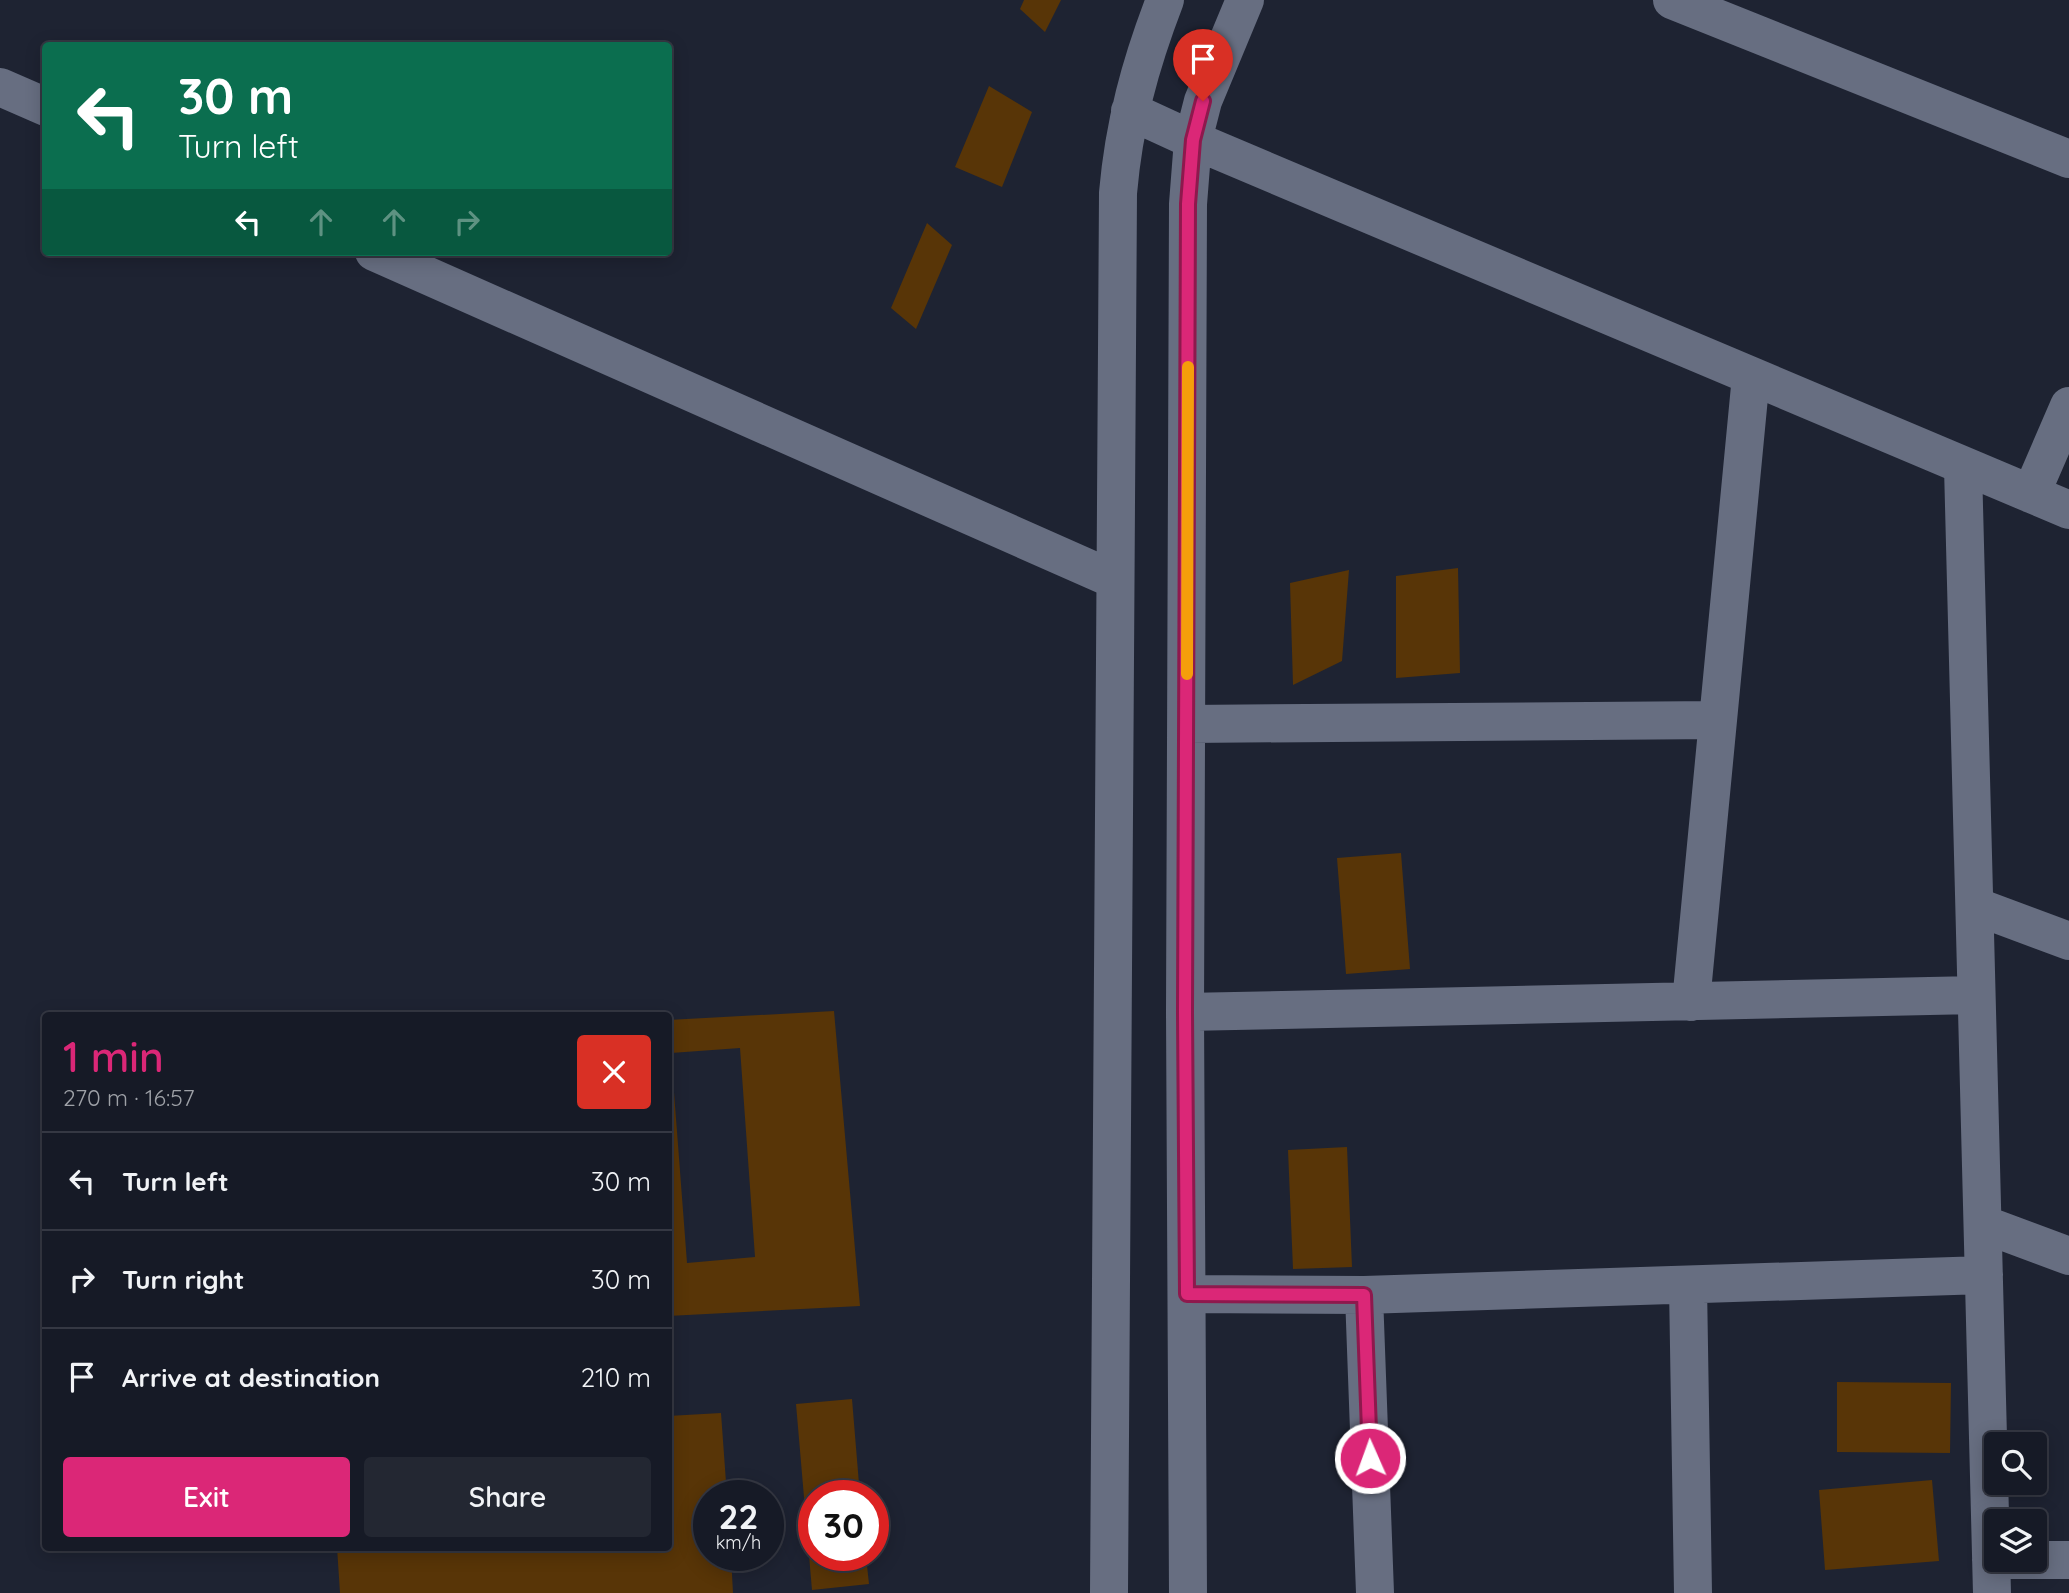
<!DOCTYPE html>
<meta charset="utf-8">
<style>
:root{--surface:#161a26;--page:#232732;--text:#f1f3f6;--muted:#9ea1a7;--line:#353843;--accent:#db2777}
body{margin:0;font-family:Quicksand,sans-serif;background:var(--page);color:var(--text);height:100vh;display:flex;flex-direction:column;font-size:26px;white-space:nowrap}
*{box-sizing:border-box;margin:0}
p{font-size:23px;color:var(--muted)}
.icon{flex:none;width:38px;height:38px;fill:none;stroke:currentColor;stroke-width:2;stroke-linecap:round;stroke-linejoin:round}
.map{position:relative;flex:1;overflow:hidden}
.panel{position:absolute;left:42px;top:1012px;width:630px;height:539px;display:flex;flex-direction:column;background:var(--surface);border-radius:7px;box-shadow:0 4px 18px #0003,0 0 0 2px var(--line)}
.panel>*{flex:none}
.top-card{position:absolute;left:42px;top:42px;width:630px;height:214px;border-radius:7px;box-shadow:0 4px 18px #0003,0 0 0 2px var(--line);background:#0b6e4f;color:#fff;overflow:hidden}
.fabs{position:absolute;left:1984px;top:1432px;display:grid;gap:14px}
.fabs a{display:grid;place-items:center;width:63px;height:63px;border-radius:7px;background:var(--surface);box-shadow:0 4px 18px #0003,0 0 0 2px var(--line);font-size:35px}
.speed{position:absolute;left:693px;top:1480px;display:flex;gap:14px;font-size:35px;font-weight:700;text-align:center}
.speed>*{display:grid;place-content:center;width:91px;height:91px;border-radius:50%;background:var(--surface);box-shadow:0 4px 18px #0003,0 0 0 2px var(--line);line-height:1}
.speed small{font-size:18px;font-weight:400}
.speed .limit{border:10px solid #d22;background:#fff;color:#111}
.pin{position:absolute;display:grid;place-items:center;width:60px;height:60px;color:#fff;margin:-72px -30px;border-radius:50% 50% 50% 0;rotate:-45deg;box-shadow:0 0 7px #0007}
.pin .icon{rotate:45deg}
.me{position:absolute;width:77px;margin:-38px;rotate:358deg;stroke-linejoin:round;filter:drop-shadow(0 0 5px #0008)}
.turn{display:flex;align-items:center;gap:24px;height:147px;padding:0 21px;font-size:32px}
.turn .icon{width:91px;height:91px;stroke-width:2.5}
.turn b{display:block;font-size:49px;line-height:60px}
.lanes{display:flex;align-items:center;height:66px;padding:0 21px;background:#0003;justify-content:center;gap:35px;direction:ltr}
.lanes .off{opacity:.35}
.round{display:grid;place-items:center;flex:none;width:74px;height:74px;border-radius:7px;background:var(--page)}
.summary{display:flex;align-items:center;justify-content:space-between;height:119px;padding:0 21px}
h1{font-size:42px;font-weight:600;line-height:52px;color:var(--accent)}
.cta{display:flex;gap:14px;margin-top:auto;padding:14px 21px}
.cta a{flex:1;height:80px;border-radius:7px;background:var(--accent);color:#fff;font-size:28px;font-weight:600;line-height:80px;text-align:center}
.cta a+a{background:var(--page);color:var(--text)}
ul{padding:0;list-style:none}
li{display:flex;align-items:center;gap:21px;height:98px;padding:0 21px;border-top:2px solid var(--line)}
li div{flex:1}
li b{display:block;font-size:26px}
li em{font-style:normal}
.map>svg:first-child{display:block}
.building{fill:#583507;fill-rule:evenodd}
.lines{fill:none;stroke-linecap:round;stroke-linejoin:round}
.minor{stroke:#676e81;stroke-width:38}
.route-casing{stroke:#8e194d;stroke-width:18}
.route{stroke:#db2777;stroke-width:12}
.slow{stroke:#f59e0b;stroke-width:12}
</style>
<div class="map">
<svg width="2069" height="1593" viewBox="0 0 2069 1593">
<rect width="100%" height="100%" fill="#1e2332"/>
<path class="building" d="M1024,0h37l-16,32 -25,-23z
M989,86l43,26 -30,75 -47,-20z
M927,223l25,22 -36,84 -25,-21z
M1458,568l2,105 -64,5v-102z
M1349,570l-7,91 -49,24 -3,-102z
M1401,853l9,116 -64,5 -9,-116z
M834,1011l26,295 -192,10v-296zM740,1048l15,209 -68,6 -16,-210z
M1347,1147l5,120 -59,2 -5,-119z
M1837,1382l114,1 -1,70 -113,-1z
M852,1399l8,97h-46v60h52l3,28 -57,6 -16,-186z
M721,1413l6,83h-18v60h22l2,37h-393l-3,-46h331v-131z
M1932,1480l7,81 -114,9 -6,-80z"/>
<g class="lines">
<path class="minor" d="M1672,0l397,159
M0,87l46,20
M1130,111l63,29 876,370
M374,252l741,328
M1963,467l29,1126
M2031,494l38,-88
M1187,724l531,-4
M1975,906l94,35
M1691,1002l60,-626
M1185,1012l791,-17
M1983,1224l86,32
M1688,1285l5,308
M1187,1294l177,1 620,-20
M1364,1295l11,298
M1991,1560h78
M1109,1593l9,-1400c6,-69 22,-128 47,-193
M1188,1593l-3,-581 3,-808 5,-64 10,-39 42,-101"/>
</g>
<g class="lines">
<g class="route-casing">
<path id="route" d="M1203,101l-10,39 -5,64 -3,808 2,282 177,1 6,163"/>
</g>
<use href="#route" class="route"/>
<path class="slow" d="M1187,674l1,-307"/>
</g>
</svg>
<div class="fabs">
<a><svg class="icon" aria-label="search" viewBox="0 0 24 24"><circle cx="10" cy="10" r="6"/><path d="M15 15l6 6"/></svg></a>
<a><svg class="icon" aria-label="layers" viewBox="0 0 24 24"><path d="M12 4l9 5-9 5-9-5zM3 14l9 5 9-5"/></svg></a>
</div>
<div class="speed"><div>22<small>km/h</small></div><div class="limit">30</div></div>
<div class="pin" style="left:1203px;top:101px;background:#d93025"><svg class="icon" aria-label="arrive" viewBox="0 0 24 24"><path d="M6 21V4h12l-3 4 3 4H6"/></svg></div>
<svg class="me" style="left:1370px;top:1458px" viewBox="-20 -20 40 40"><circle r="17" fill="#db2777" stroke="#fff" stroke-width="3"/><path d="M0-11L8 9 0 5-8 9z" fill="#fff"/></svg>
<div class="top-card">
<div class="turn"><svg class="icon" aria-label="left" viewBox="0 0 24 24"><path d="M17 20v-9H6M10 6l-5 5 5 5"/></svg><div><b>30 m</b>Turn left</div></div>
<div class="lanes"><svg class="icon" aria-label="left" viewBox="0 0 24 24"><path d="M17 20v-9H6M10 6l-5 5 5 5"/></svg><svg class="icon off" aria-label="ahead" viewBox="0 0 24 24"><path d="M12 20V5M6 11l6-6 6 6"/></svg><svg class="icon off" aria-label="ahead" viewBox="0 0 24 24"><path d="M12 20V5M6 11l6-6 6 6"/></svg><svg class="icon off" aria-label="right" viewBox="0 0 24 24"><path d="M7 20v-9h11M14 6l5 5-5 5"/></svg></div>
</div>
<section class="panel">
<div class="summary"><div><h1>1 min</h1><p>270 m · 16:57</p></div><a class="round" style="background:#d93025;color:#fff"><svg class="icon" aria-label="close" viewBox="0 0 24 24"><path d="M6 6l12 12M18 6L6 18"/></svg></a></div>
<ul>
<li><svg class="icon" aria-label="left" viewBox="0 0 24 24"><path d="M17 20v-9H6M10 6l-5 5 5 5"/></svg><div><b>Turn left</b></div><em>30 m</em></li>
<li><svg class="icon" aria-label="right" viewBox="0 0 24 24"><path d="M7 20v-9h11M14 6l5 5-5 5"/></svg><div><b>Turn right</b></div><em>30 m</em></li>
<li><svg class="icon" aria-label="arrive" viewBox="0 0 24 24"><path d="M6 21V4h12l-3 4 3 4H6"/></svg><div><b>Arrive at destination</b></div><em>210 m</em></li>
</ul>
<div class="cta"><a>Exit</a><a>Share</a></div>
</section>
</div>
